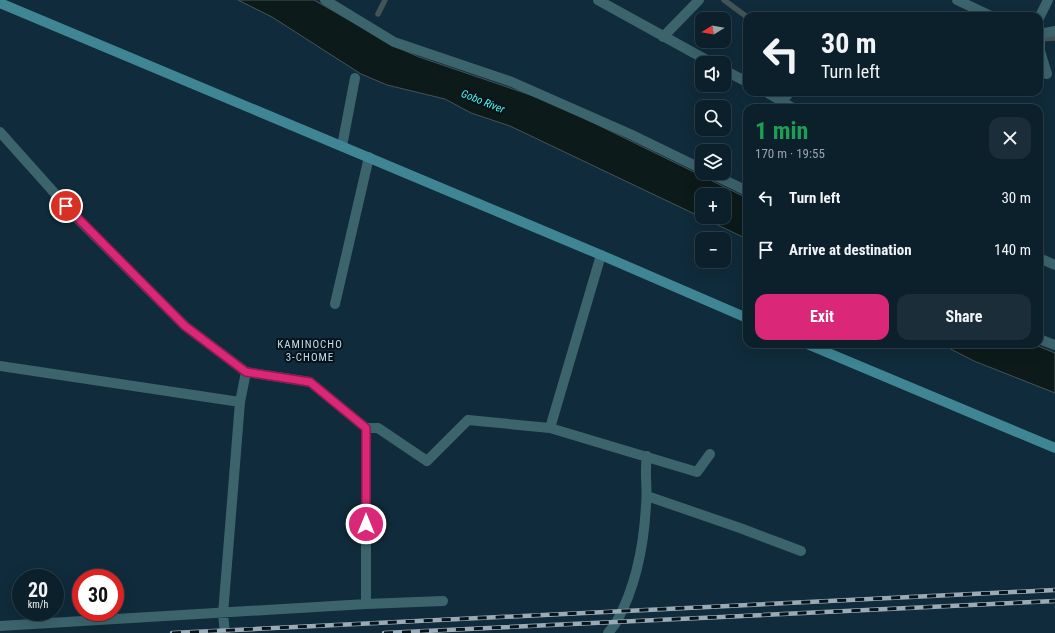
<!DOCTYPE html>
<meta charset="utf-8">
<style>
:root{--surface:#0c202c;--page:#1a2d38;--text:#f1f3f6;--muted:#9aa3a9;--line:#2c3e48;--accent:#db2777}
body{margin:0;font-family:"Roboto Condensed",sans-serif;background:var(--page);color:var(--text);height:100vh;display:flex;flex-direction:column;font-size:15px;white-space:nowrap}
*{box-sizing:border-box;margin:0}
p{font-size:13px;color:var(--muted)}
.icon{flex:none;width:22px;height:22px;fill:none;stroke:currentColor;stroke-width:2;stroke-linecap:round;stroke-linejoin:round}
.map{position:relative;flex:1;overflow:hidden}
.details{position:absolute;left:743px;top:104px;width:300px;height:244px;display:flex;flex-direction:column;background:var(--surface);border-radius:12px;box-shadow:0 4px 16px #0002,0 0 0 1px var(--line)}
.details>*{flex:none}
.top-card{position:absolute;left:743px;top:12px;width:300px;height:84px;border-radius:12px;box-shadow:0 4px 16px #0002,0 0 0 1px var(--line);background:#0c202c;color:var(--text);overflow:hidden}
.needle{width:26px;rotate:259deg}
.controls{position:absolute;left:695px;top:12px;display:grid;gap:8px}
.controls a{display:grid;place-items:center;width:36px;height:36px;border-radius:8px;background:var(--surface);box-shadow:0 4px 16px #0002,0 0 0 1px var(--line);font-size:20px}
.speed{position:absolute;left:12px;top:569px;display:flex;gap:8px;font-size:20px;font-weight:700;text-align:center}
.speed>*{display:grid;place-content:center;width:52px;height:52px;border-radius:50%;background:var(--surface);box-shadow:0 4px 16px #0002,0 0 0 1px var(--line);line-height:1}
.speed small{font-size:10px;font-weight:400}
.speed .limit{border:6px solid #d22;background:#fff;color:#111}
.pin{position:absolute;display:grid;place-items:center;width:34px;height:34px;color:#fff;margin:-17px;border:2px solid #fff;border-radius:50%;box-shadow:0 1px 4px #0007}
.me{position:absolute;width:44px;margin:-22px;rotate:0deg;stroke-linejoin:round;filter:drop-shadow(0 0 3px #0008)}
.turn{display:flex;align-items:center;gap:14px;height:84px;padding:0 12px;font-size:18px}
.turn .icon{width:52px;height:52px;stroke-width:2.5}
.turn b{display:block;font-size:28px;line-height:34px}
.round{display:grid;place-items:center;flex:none;width:42px;height:42px;border-radius:12px;background:var(--page)}
.headline{display:flex;align-items:center;justify-content:space-between;height:68px;padding:0 12px}
h1{font-size:24px;font-weight:700;line-height:30px;color:#1e9e55}
.action{display:flex;gap:8px;margin-top:auto;padding:8px 12px}
.action a{flex:1;height:46px;border-radius:12px;background:var(--accent);color:#fff;font-size:16px;font-weight:700;line-height:46px;text-align:center}
.action a+a{background:var(--page);color:var(--text)}
ul{padding:0;list-style:none}
li{display:flex;align-items:center;gap:12px;height:52px;padding:0 12px}
li div{flex:1}
li b{display:block;font-size:15px}
li em{font-style:normal}
.map>svg:first-child{display:block}
.water{fill:#0c1b1a;stroke:#445456;fill-rule:evenodd}
.lines{fill:none;stroke-linecap:round;stroke-linejoin:round}
.stream{stroke:#445456;stroke-width:5.5}
.street{stroke:#3b646d;stroke-width:10}
.secondary{stroke:#3f8594;stroke-width:10}
.rail-casing{stroke:#99abb7;stroke-width:4.5}
.rail{stroke:#071319;stroke-width:3;stroke-dasharray:9;stroke-linecap:butt}
.route-casing{stroke:#8e194d;stroke-width:10}
.route{stroke:#db2777;stroke-width:7}
.labels{text-anchor:middle;stroke-width:4;stroke-linejoin:round;paint-order:stroke}
.water-label{font-size:11px;font-style:italic;fill:#49f7f1;stroke:#071319}
.neighbourhood-label{font-size:11px;letter-spacing:1px;fill:#bfdff3;stroke:#071319}
</style>
<div class="map">
<svg width="1055" height="633" viewBox="0 0 1055 633">
<rect width="100%" height="100%" fill="#102b3b"/>
<path class="water" d="M238,0h76l80,46 25,11 132,45 196,96v41l-237,-113 -39,-13 -26,-14 -58,-14 -26,-11 -89,-57zM702,195h22v22h-22z
M941,344h92l22,9v40l-81,-32z"/>
<g class="lines">
<path class="stream" d="M724,0l23,17
M378,14l7,-14
M1039,39l16,-1"/>
<path class="street" d="M325,0l69,42 118,40 118,52 72,35
M598,0l114,63
M957,0l34,16
M1039,18l9,-18
M1039,34l16,-3
M1040,34v17l7,23
M663,37l36,-37
M724,70l23,12
M766,92l27,16
M782,101l8,-9
M0,132l76,85 109,109 61,46 -6,30 -17,212 2,19
M342,146l13,-68
M710,173l37,18
M1039,258l16,7
M335,304l34,-147
M1039,339l16,6
M0,366l240,36
M246,372l64,10 56,46h12l49,33 41,-41 82,8 51,-173
M550,428l147,44 13,-18
M647,496l93,32 61,23
M366,604l77,-3
M0,626l366,-22v-176
M608,633c3,-4 7,-8 9,-12 19,-35 27,-77 29,-116 2,-18 -2,-30 1,-49"/>
<path class="secondary" d="M0,3l601,252 146,63
M807,344l248,104"/>
<g class="rail-casing">
<path id="rail" d="M172,633l883,-43
M384,633l671,-32"/>
</g>
<use href="#rail" class="rail"/>
</g>
<g class="lines">
<g class="route-casing">
<path id="route" d="M66,206l119,120 61,46 64,10 56,46v96"/>
</g>
<use href="#route" class="route"/>
</g>
<g class="labels">
<g class="water-label">
<text transform="translate(483 101) rotate(22)" y="4">Gobo River</text>
</g>
<g class="neighbourhood-label">
<text x="310" y="348">KAMINOCHO<tspan x="310" dy="13">3-CHOME</tspan></text>
</g>
</g>
</svg>
<div class="controls">
<a><svg class="needle" viewBox="-14 -14 28 28"><path d="M0-13l5 13h-10z" fill="#e53935"/><path d="M0 13l5-13h-10z" fill="#9aa3a9"/></svg></a>
<a><svg class="icon" aria-label="sound" viewBox="0 0 24 24"><path d="M4 9h4l5-4v14l-5-4H4zM17 9q2 3 0 6"/></svg></a>
<a><svg class="icon" aria-label="search" viewBox="0 0 24 24"><circle cx="10" cy="10" r="6"/><path d="M15 15l6 6"/></svg></a>
<a><svg class="icon" aria-label="layers" viewBox="0 0 24 24"><path d="M12 4l9 5-9 5-9-5zM3 14l9 5 9-5"/></svg></a>
<a>+</a>
<a>−</a>
</div>
<div class="speed"><div>20<small>km/h</small></div><div class="limit">30</div></div>
<div class="pin" style="left:66px;top:206px;background:#d93025"><svg class="icon" aria-label="arrive" viewBox="0 0 24 24"><path d="M6 21V4h12l-3 4 3 4H6"/></svg></div>
<svg class="me" style="left:366px;top:524px" viewBox="-20 -20 40 40"><circle r="17" fill="#db2777" stroke="#fff" stroke-width="3"/><path d="M0-11L8 9 0 5-8 9z" fill="#fff"/></svg>
<div class="top-card">
<div class="turn"><svg class="icon" aria-label="left" viewBox="0 0 24 24"><path d="M17 20v-9H6M10 6l-5 5 5 5"/></svg><div><b>30 m</b>Turn left</div></div>
</div>
<section class="details">
<div class="headline"><div><h1>1 min</h1><p>170 m · 19:55</p></div><a class="round"><svg class="icon" aria-label="close" viewBox="0 0 24 24"><path d="M6 6l12 12M18 6L6 18"/></svg></a></div>
<ul>
<li><svg class="icon" aria-label="left" viewBox="0 0 24 24"><path d="M17 20v-9H6M10 6l-5 5 5 5"/></svg><div><b>Turn left</b></div><em>30 m</em></li>
<li><svg class="icon" aria-label="arrive" viewBox="0 0 24 24"><path d="M6 21V4h12l-3 4 3 4H6"/></svg><div><b>Arrive at destination</b></div><em>140 m</em></li>
</ul>
<div class="action"><a>Exit</a><a>Share</a></div>
</section>
</div>
